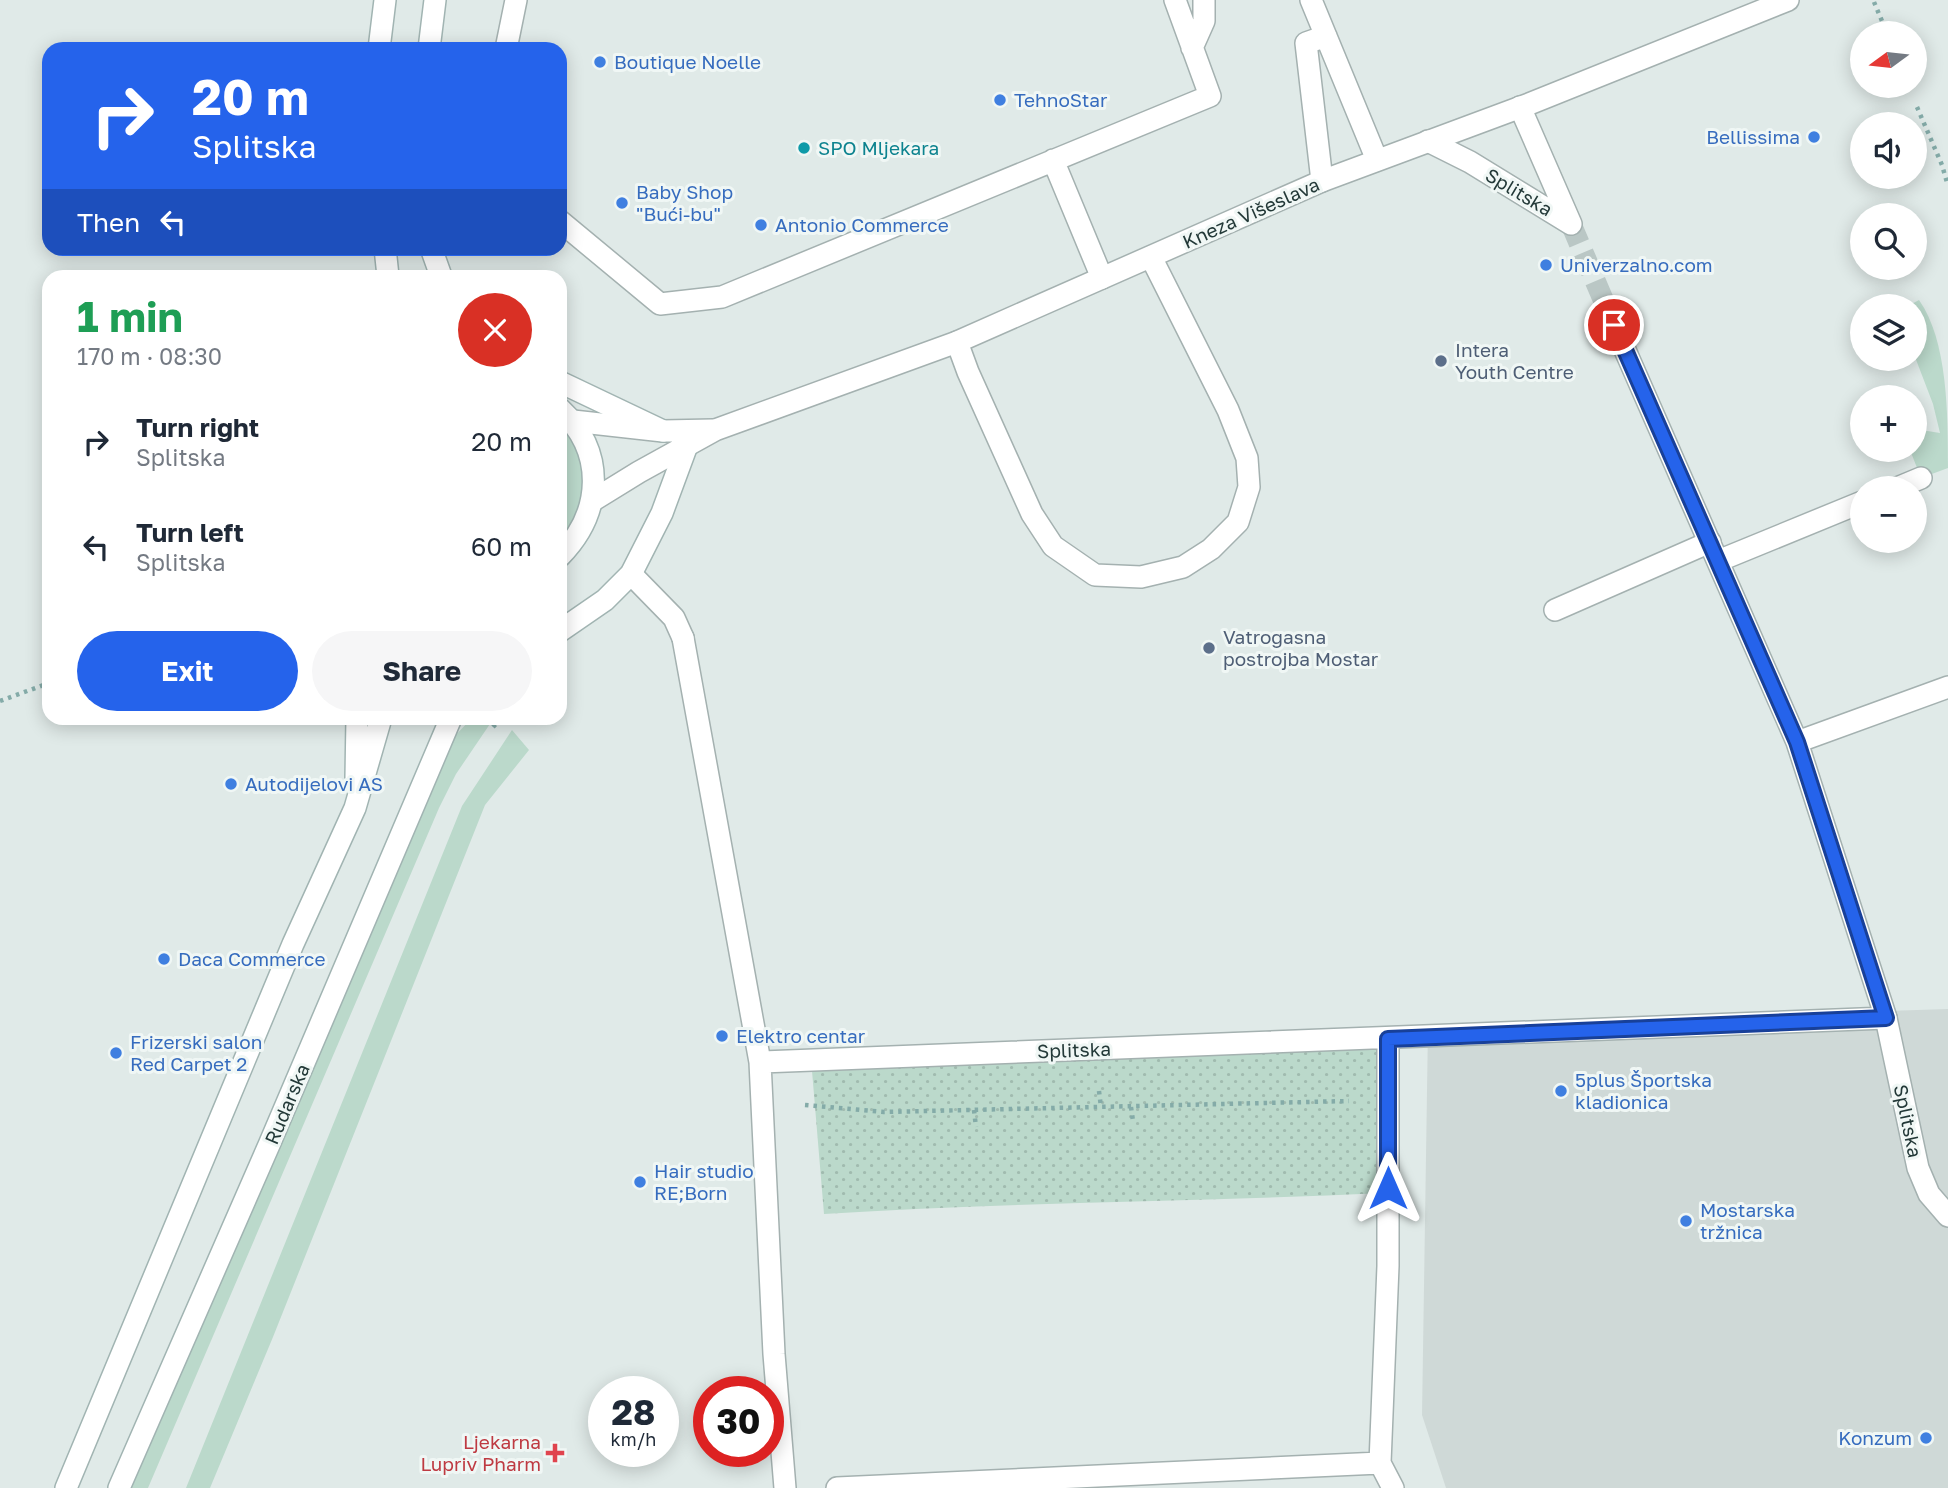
<!DOCTYPE html>
<meta charset="utf-8">
<style>
:root{--surface:#fff;--page:#f6f6f7;--text:#1f2937;--muted:#747a83;--accent:#2563eb}
body{margin:0;font-family:"Golos Text",sans-serif;background:var(--page);color:var(--text);height:100vh;display:flex;flex-direction:column;font-size:26px;white-space:nowrap}
*{box-sizing:border-box;margin:0}
p{font-size:23px;color:var(--muted)}
.icon{flex:none;width:38px;height:38px;fill:none;stroke:currentColor;stroke-width:2;stroke-linecap:round;stroke-linejoin:round}
.map{position:relative;flex:1;overflow:hidden}
.side{position:absolute;left:42px;top:270px;width:525px;height:455px;display:flex;flex-direction:column;background:var(--surface);border-radius:21px;box-shadow:0 4px 18px #0003}
.side>*{flex:none}
.top-card{position:absolute;left:42px;top:42px;width:525px;height:214px;border-radius:21px;box-shadow:0 4px 18px #0003;background:#2563eb;color:#fff;overflow:hidden}
.needle{width:46px;rotate:255deg}
.buttons{position:absolute;left:1850px;top:21px;display:grid;gap:14px}
.buttons a{display:grid;place-items:center;width:77px;height:77px;border-radius:50%;background:var(--surface);box-shadow:0 4px 18px #0003;font-size:35px}
.speed{position:absolute;left:588px;top:1376px;display:flex;gap:14px;font-size:35px;font-weight:700;text-align:center}
.speed>*{display:grid;place-content:center;width:91px;height:91px;border-radius:50%;background:var(--surface);box-shadow:0 4px 18px #0003;line-height:1}
.speed small{font-size:18px;font-weight:400}
.speed .limit{border:10px solid #d22;background:#fff;color:#111}
.pin{position:absolute;display:grid;place-items:center;width:60px;height:60px;color:#fff;margin:-30px;border:4px solid #fff;border-radius:50%;box-shadow:0 2px 7px #0007}
.me{position:absolute;width:77px;margin:-38px;rotate:0deg;stroke-linejoin:round;filter:drop-shadow(0 0 5px #0008)}
.turn{display:flex;align-items:center;gap:24px;height:147px;padding:0 35px;font-size:32px}
.turn .icon{width:91px;height:91px;stroke-width:2.5}
.turn b{display:block;font-size:49px;line-height:60px}
.then{display:flex;align-items:center;height:66px;padding:0 35px;background:#0003;gap:14px;font-size:26px}
.round{display:grid;place-items:center;flex:none;width:74px;height:74px;border-radius:37px;background:var(--page)}
.overview{display:flex;align-items:center;justify-content:space-between;height:119px;padding:0 35px}
h1{font-size:42px;font-weight:700;line-height:52px;color:#1e9e55}
.cta{display:flex;gap:14px;margin-top:auto;padding:14px 35px}
.cta a{flex:1;height:80px;border-radius:42px;background:var(--accent);color:#fff;font-size:28px;font-weight:700;line-height:80px;text-align:center}
.cta a+a{background:var(--page);color:var(--text)}
ul{padding:0;list-style:none}
li{display:flex;align-items:center;gap:21px;height:105px;padding:0 35px}
li div{flex:1}
li b{display:block;font-size:26px}
li em{font-style:normal}
.map>svg:first-child{display:block}
.built{fill:#cfd9d7}
.green{fill:#bbd9cb}
.park{fill:url(#park-dots)}
.lines{fill:none;stroke-linecap:round;stroke-linejoin:round}
.minor-tunnel{stroke:#bac7c5;stroke-width:21;stroke-dasharray:21 10;stroke-linecap:butt}
.service-casing{stroke:#a4b1b0;stroke-width:24}
.minor-casing{stroke:#a4b1b0;stroke-width:24}
.tertiary-casing{stroke:#a4b1b0;stroke-width:24}
.secondary-casing{stroke:#a1b4b2;stroke-width:24}
.path{stroke:#84aba8;stroke-width:4.5;stroke-dasharray:3.5 5;stroke-linecap:butt}
.service{stroke:#fff;stroke-width:21}
.minor{stroke:#fff;stroke-width:21}
.tertiary{stroke:#fff;stroke-width:21}
.secondary{stroke:#fff;stroke-width:21}
.route-casing{stroke:#184099;stroke-width:18}
.route{stroke:#2563eb;stroke-width:12}
.shop-dot{fill:#3f7fe0;stroke:#f0f7f5;stroke-width:2.5}
.culture-dot{fill:#0f9aa8;stroke:#f0f7f5;stroke-width:2.5}
.service-dot{fill:#5c6f8a;stroke:#f0f7f5;stroke-width:2.5}
.health-dot{fill:#e0444e;stroke:#f0f7f5;stroke-width:2.5}
.labels{text-anchor:middle;stroke-width:6;stroke-linejoin:round;paint-order:stroke}
.shop-label{font-size:19px;fill:#366cbe;stroke:#f0f7f5;text-anchor:start}
.culture-label{font-size:19px;fill:#0d838f;stroke:#f0f7f5;text-anchor:start}
.street-label{font-size:19px;fill:#233938;stroke:#f0f7f5}
.service-label{font-size:19px;fill:#4e5e75;stroke:#f0f7f5;text-anchor:start}
.health-label{font-size:19px;fill:#be3a42;stroke:#f0f7f5;text-anchor:end}
</style>
<div class="map">
<svg width="1948" height="1488" viewBox="0 0 1948 1488">
<defs>
<pattern id="park-dots" width="8" height="8" patternUnits="userSpaceOnUse" patternTransform="scale(1.75)"><rect width="8" height="8" fill="#bbd9cb"/><path d="M2 2h.1M6 6h.1" fill="none" stroke="#a0bbaf" stroke-width="1.8" stroke-linecap="round"/></pattern>
</defs>
<rect width="100%" height="100%" fill="#e0eae8"/>
<path class="built" d="M1948,1009v479h-502l-24,-73 6,-389z"/>
<path class="green" d="M1919,300c29,41 29,115 29,168l-27,10 -11,-28h4l1,-21 25,4 -7,-29 -18,-47 -1,-51h-6z
M560,416l27,46 -2,46 -25,40z
M472,718h22l-38,56 -17,34 -291,680h-19l320,-746z
M512,730l17,20 -44,55 -212,532 -63,151h-24l276,-682z"/>
<path class="park" d="M1388,1039l-4,154c-187,9 -374,9 -560,21l-13,-155z"/>
<g class="lines">
<path class="minor-tunnel" d="M1571,224l43,101"/>
<g class="service-casing">
<path id="service" d="M1192,48l12,-27v-21
M506,49l10,-49
M1053,160l49,118
M560,221l100,83 62,-7 488,-201 -35,-96
M957,342l11,30 64,142 21,32 42,29 46,2 42,-10 28,-18 27,-27 11,-35 -2,-29 -19,-48 -77,-153
M631,574l43,44 9,20
M1555,610l155,-68
M1886,1018l32,150 11,26 19,22"/>
</g>
<g class="minor-casing">
<path id="minor" d="M1311,0l66,160
M1520,107l51,117
M1428,141l42,21 101,62
M1322,181l-16,-138 20,-7
M1897,488l24,-10
M1718,561l144,-59
M683,638l77,424 14,292 11,134
M1797,742l151,-55
M1388,1039v227l-8,197 13,25
M760,1062l1126,-44 -89,-276 -183,-417
M837,1488l543,-25"/>
</g>
<g class="tertiary-casing">
<path id="tertiary" d="M573,421l90,10 50,-1
M592,501l47,-29 76,-42 242,-88 365,-161 207,-77 259,-104"/>
</g>
<g class="secondary-casing">
<path id="secondary" d="M379,49l6,-49
M429,49l6,-49
M385,248l3,28
M431,248l10,28
M560,382l103,49
M560,409c46,43 43,103 0,147
M560,631l45,-31 26,-26 31,-61 24,-65
M356,778l1,-60
M66,1488l227,-544 62,-136 26,-90
M119,1488l150,-343 182,-427"/>
</g>
<path class="path" d="M1874,2l13,31
M1917,107l25,58 6,21
M0,701l49,-18
M493,727l8,-9
M1099,1091l2,16
M805,1105l79,7 465,-11
M1131,1107l2,14
M974,1110l2,17"/>
<use href="#service" class="service"/>
<use href="#minor" class="minor"/>
<use href="#tertiary" class="tertiary"/>
<use href="#secondary" class="secondary"/>
</g>
<g class="lines">
<g class="route-casing">
<path id="route" d="M1388,1188v-149l498,-21 -89,-276 -183,-417"/>
</g>
<use href="#route" class="route"/>
</g>
<g class="shop-dot">
<circle cx="600" cy="62" r="7"/>
<circle cx="1000" cy="100" r="7"/>
<circle cx="1814" cy="137" r="7"/>
<circle cx="622" cy="203" r="7"/>
<circle cx="761" cy="225" r="7"/>
<circle cx="1546" cy="265" r="7"/>
<circle cx="231" cy="784" r="7"/>
<circle cx="164" cy="959" r="7"/>
<circle cx="722" cy="1036" r="7"/>
<circle cx="116" cy="1053" r="7"/>
<circle cx="1561" cy="1091" r="7"/>
<circle cx="640" cy="1182" r="7"/>
<circle cx="1686" cy="1221" r="7"/>
<circle cx="1926" cy="1438" r="7"/>
</g>
<circle class="culture-dot" cx="804" cy="148" r="7"/>
<g class="service-dot">
<circle cx="1441" cy="361" r="7"/>
<circle cx="1209" cy="648" r="7"/>
</g>
<path class="health-dot" d="M551.5 1442.5h7v7h7v7h-7v7h-7v-7h-7v-7h7z"/>
<g class="labels">
<g class="shop-label">
<text x="614" y="69">Boutique Noelle</text>
<text x="1014" y="107">TehnoStar</text>
<text x="1800" y="144" text-anchor="end">Bellissima</text>
<text x="636" y="199">Baby Shop<tspan x="636" dy="22">"Bući-bu"</tspan></text>
<text x="775" y="232">Antonio Commerce</text>
<text x="1560" y="272">Univerzalno.com</text>
<text x="245" y="791">Autodijelovi AS</text>
<text x="178" y="966">Daca Commerce</text>
<text x="736" y="1043">Elektro centar</text>
<text x="130" y="1049">Frizerski salon<tspan x="130" dy="22">Red Carpet 2</tspan></text>
<text x="1575" y="1087">5plus Športska<tspan x="1575" dy="22">kladionica</tspan></text>
<text x="654" y="1178">Hair studio<tspan x="654" dy="22">RE;Born</tspan></text>
<text x="1700" y="1217">Mostarska<tspan x="1700" dy="22">tržnica</tspan></text>
<text x="1912" y="1445" text-anchor="end">Konzum</text>
</g>
<g class="culture-label">
<text x="818" y="155">SPO Mljekara</text>
</g>
<g class="street-label">
<text transform="translate(1519 192) rotate(31)" y="7">Splitska</text>
<text transform="translate(1251 213) rotate(-24)" y="7">Kneza Višeslava</text>
<text transform="translate(1074 1050) rotate(-2)" y="7">Splitska</text>
<text transform="translate(287 1104) rotate(-67)" y="7">Rudarska</text>
<text transform="translate(1908 1121) rotate(78)" y="7">Splitska</text>
</g>
<g class="service-label">
<text x="1455" y="357">Intera<tspan x="1455" dy="22">Youth Centre</tspan></text>
<text x="1223" y="644">Vatrogasna<tspan x="1223" dy="22">postrojba Mostar</tspan></text>
</g>
<g class="health-label">
<text x="541" y="1449">Ljekarna<tspan x="541" dy="22">Lupriv Pharm</tspan></text>
</g>
</g>
</svg>
<div class="buttons">
<a><svg class="needle" viewBox="-14 -14 28 28"><path d="M0-13l5 13h-10z" fill="#e53935"/><path d="M0 13l5-13h-10z" fill="#747a83"/></svg></a>
<a><svg class="icon" aria-label="sound" viewBox="0 0 24 24"><path d="M4 9h4l5-4v14l-5-4H4zM17 9q2 3 0 6"/></svg></a>
<a><svg class="icon" aria-label="search" viewBox="0 0 24 24"><circle cx="10" cy="10" r="6"/><path d="M15 15l6 6"/></svg></a>
<a><svg class="icon" aria-label="layers" viewBox="0 0 24 24"><path d="M12 4l9 5-9 5-9-5zM3 14l9 5 9-5"/></svg></a>
<a>+</a>
<a>−</a>
</div>
<div class="speed"><div>28<small>km/h</small></div><div class="limit">30</div></div>
<div class="pin" style="left:1614px;top:325px;background:#d93025"><svg class="icon" aria-label="arrive" viewBox="0 0 24 24"><path d="M6 21V4h12l-3 4 3 4H6"/></svg></div>
<svg class="me" style="left:1388px;top:1188px" viewBox="-20 -20 40 40"><path d="M0-17L14 15 0 8-14 15z" fill="#2563eb" stroke="#fff" stroke-width="4"/></svg>
<div class="top-card">
<div class="turn"><svg class="icon" aria-label="right" viewBox="0 0 24 24"><path d="M7 20v-9h11M14 6l5 5-5 5"/></svg><div><b>20 m</b>Splitska</div></div>
<div class="then">Then<svg class="icon" aria-label="left" viewBox="0 0 24 24"><path d="M17 20v-9H6M10 6l-5 5 5 5"/></svg></div>
</div>
<section class="side">
<div class="overview"><div><h1>1 min</h1><p>170 m · 08:30</p></div><a class="round" style="background:#d93025;color:#fff"><svg class="icon" aria-label="close" viewBox="0 0 24 24"><path d="M6 6l12 12M18 6L6 18"/></svg></a></div>
<ul>
<li><svg class="icon" aria-label="right" viewBox="0 0 24 24"><path d="M7 20v-9h11M14 6l5 5-5 5"/></svg><div><b>Turn right</b><p>Splitska</p></div><em>20 m</em></li>
<li><svg class="icon" aria-label="left" viewBox="0 0 24 24"><path d="M17 20v-9H6M10 6l-5 5 5 5"/></svg><div><b>Turn left</b><p>Splitska</p></div><em>60 m</em></li>
</ul>
<div class="cta"><a>Exit</a><a>Share</a></div>
</section>
</div>
